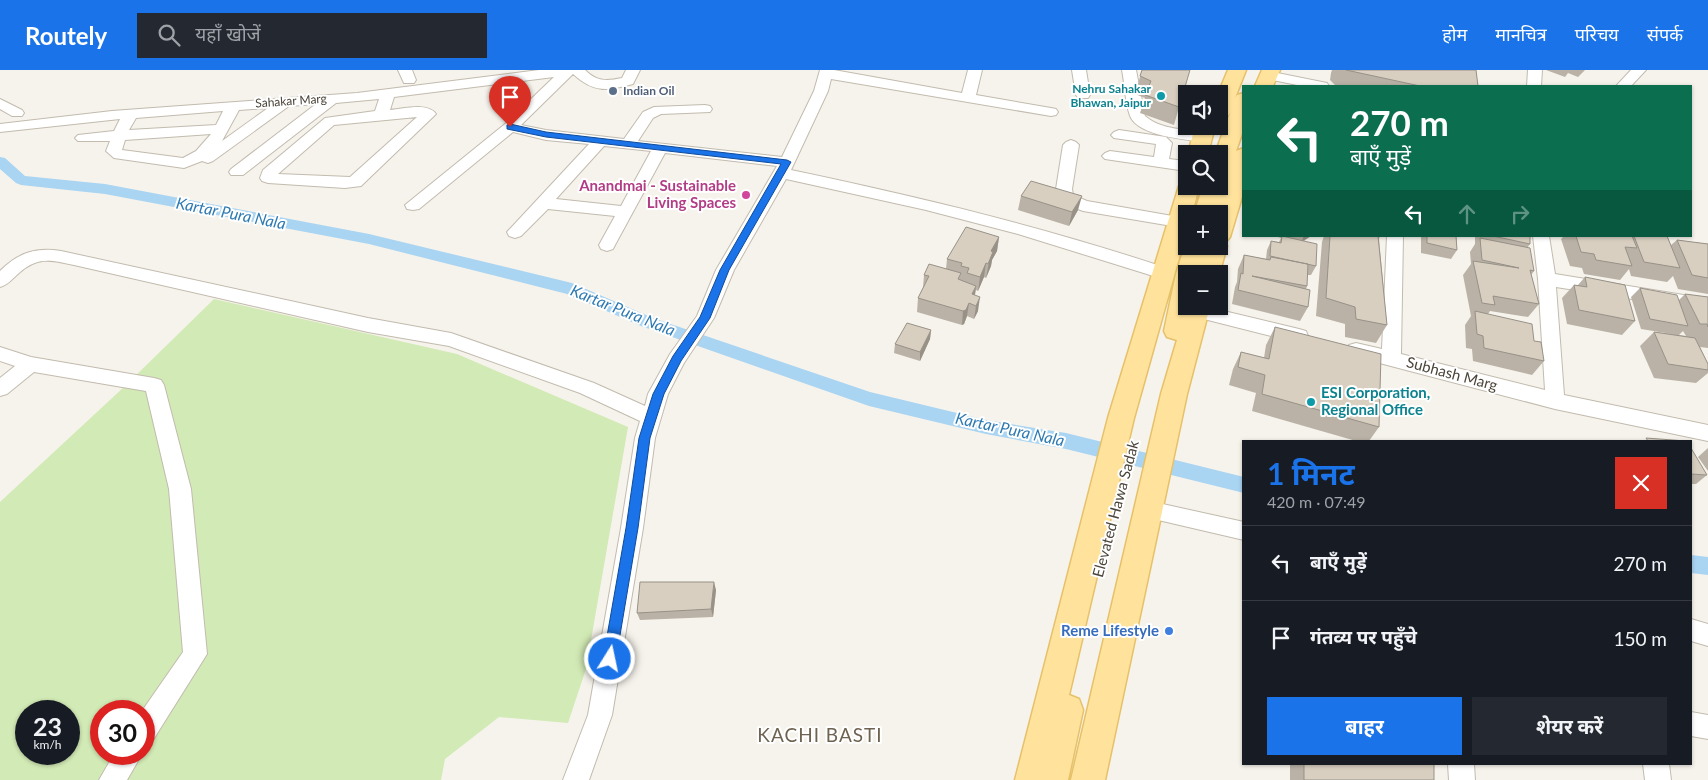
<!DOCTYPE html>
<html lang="hi">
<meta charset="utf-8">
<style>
:root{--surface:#171b24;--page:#242831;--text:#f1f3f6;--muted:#9ea1a6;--line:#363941;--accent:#1a73e8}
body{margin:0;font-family:Lato,"Noto Sans Devanagari",sans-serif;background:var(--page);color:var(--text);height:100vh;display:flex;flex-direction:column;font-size:19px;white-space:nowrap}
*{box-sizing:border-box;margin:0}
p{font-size:16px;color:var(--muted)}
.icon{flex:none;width:28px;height:28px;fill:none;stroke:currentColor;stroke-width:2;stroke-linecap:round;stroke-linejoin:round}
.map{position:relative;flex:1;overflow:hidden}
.panel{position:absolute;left:1242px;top:370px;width:450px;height:325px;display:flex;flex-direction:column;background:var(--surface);border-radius:0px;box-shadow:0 1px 4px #0004}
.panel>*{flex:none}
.banner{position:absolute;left:1242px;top:15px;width:450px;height:152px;border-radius:0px;box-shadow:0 1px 4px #0004;background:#0b6e4f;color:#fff;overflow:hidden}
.fabs{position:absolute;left:1178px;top:15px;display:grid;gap:10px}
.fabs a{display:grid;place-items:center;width:50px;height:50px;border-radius:0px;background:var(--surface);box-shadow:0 1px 4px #0004;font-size:25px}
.speed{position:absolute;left:15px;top:630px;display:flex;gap:10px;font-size:25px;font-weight:700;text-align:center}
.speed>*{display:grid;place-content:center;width:65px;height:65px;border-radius:50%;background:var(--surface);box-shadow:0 1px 4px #0004;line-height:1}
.speed small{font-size:12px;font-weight:400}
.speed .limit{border:8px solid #d22;background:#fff;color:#111}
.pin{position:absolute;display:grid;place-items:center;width:42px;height:42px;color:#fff;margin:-51px -21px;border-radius:50% 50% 50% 0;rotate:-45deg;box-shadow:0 0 5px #0007}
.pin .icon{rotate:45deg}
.me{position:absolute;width:55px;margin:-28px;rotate:10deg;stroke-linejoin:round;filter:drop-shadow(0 0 4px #0008)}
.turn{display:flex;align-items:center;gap:18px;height:105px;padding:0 25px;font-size:22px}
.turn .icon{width:65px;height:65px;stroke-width:2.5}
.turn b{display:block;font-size:35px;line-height:42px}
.lanes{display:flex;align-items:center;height:48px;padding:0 25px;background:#0003;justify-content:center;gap:25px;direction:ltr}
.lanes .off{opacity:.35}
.round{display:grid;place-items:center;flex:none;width:52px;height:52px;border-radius:0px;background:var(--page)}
.headline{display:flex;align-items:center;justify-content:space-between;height:85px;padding:0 25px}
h1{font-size:30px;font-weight:700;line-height:38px;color:var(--accent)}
.action{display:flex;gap:10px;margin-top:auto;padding:10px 25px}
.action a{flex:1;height:58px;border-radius:0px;background:var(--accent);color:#fff;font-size:20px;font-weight:700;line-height:58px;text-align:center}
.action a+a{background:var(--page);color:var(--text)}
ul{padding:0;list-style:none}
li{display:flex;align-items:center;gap:15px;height:75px;padding:0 25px;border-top:1px solid var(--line)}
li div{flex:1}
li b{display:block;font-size:19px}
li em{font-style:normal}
header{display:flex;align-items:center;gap:30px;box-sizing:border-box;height:70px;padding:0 25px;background:var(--accent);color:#fff}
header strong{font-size:24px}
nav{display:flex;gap:28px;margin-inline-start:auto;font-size:18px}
.search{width:350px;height:45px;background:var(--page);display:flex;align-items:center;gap:12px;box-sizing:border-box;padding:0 18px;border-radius:0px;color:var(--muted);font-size:19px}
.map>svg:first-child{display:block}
.green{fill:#d2eab5;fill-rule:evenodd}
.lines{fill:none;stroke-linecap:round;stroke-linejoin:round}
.canal{fill:#a9d4f2;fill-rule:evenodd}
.minor-casing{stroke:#c2bbae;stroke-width:2}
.major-casing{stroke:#e6c16a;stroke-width:3}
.minor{fill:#fff;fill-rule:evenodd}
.major{fill:#ffe39c;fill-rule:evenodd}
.wall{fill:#bab2a6;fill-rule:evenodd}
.shaded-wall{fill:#979187}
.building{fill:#d8cfc1;stroke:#979187}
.route{fill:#1a73e8;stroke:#114b97}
.service-dot{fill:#5c6f8a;stroke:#fff;stroke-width:2}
.culture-dot{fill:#0f9aa8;stroke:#fff;stroke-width:2}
.hotel-dot{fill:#d1479c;stroke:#fff;stroke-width:2}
.shop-dot{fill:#3f7fe0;stroke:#fff;stroke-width:2}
.labels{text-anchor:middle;stroke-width:4;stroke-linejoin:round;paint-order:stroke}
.far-culture-label{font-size:12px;font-weight:bold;fill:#0d838f;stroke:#fff;text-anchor:end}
.far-service-label{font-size:12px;font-weight:bold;fill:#4e5e75;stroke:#fff;text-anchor:start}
.far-street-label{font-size:12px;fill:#4b4439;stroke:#fff}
.hotel-label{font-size:15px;font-weight:bold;fill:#b23c85;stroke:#fff;text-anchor:end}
.street-label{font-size:15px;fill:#4b4439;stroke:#fff}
.culture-label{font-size:15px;font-weight:bold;fill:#0d838f;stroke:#fff;text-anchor:start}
.shop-label{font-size:15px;font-weight:bold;fill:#366cbe;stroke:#fff;text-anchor:end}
.water-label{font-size:16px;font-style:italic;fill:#2e7ab2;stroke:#fff}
.near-neighbourhood-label{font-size:19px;letter-spacing:1px;fill:#6e6250;stroke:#fff}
</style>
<header>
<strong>Routely</strong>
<div class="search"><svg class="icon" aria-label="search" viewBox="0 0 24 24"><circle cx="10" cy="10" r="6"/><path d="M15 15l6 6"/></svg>यहाँ खोजें</div>
<nav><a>होम</a><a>मानचित्र</a><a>परिचय</a><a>संपर्क</a></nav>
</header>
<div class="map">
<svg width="1708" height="710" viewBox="0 0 1708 710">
<rect width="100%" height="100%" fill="#f6f3ec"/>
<path class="green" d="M214,229l243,55 171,73 -42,242 -18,54 -69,-6 -54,42 -4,21h-441v-278l124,-115zM26,641h43v43h-43zM101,641h43v43h-43z"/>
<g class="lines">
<path class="canal" d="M0,87l5,1 20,18 80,8 264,50 203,49 81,35 217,74 116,28 80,13 178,44v16l-178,-44 -80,-15 -117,-28 -228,-80 -74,-32 -198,-50 -264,-50 -84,-9 -5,-2 -16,-14z
M1691,485l17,2v18l-17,-2z"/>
<g class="minor-casing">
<path id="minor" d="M398,0h14l4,10 -2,3h-10z
M539,0h46c12,12 22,11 37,8l4,-8h14l-7,14c-26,7 -39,9 -60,-10l-52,51 25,5 78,9 19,-27 11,-5 51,-2 5,1 2,3 -2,3 -49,2 -8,4 -15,23 144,16 32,-66 6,-21h14l128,23 6,-23h14l-6,25 75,13 5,1 2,3 -2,3 -5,1 -220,-37 -3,12 -37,79c128,27 254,57 378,99l3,4 -3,4 -6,2 -145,-45 -92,-24 -140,-31 -52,91 -20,48 -30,45 -16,31 -13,44 -12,90 -31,187 -23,65h-26l25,-65 33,-187 14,-90 5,-17 -60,-28 -131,-47 -81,-14 -294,-67c-23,-5 -36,-9 -55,8 -7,6 -11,12 -19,14v-16c18,-18 35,-24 61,-20l307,67 83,15 143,50 51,23 3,-12 22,-40 27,-38 19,-46 61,-104 -112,-13 -50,92 -2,4 -6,2 -6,-2 -2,-4 16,-29 -67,-7 -27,27 -6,2 -6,-2 -2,-4 82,-88 -43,-4 -33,-8 -94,77 -6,1 -6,-1 -2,-4 100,-81 49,-47 -160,20 -4,13c13,-1 38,-8 46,4l-75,72 -16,2 -77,-5 -6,-2 -2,-3 3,-8 62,-52 50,-7 4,-12 -43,4 -93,72h-12l-2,-3 2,-3 85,-65 -27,2 -76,55 -5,2 -6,-2 -18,7 -70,-10 -8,-7 4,-10h-32l-3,-3 3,-3 36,-4 6,-12 -120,13v-8l112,-13 245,-18zM268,38l-46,33 17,-31zM223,41l-7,14 -87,5 7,-12zM417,47l-67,60 -72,-3 56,-49zM211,64l-15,17 -13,7 -61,-8 3,-10zM604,76l47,5 -30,55 -65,-7z
M1072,0h14l4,25 -2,3h-10l-2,-3z
M1122,0h14l9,46c17,15 41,12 62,18l3,3 -3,3 -5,2c-18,-3 -64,-6 -72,-26 -5,-14 -5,-31 -8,-46z
M1528,0h14l-1,16h-14z
M1631,0h15l-15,16h-15z
M1268,1l59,12 2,3h-27l-39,-8 -2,-3 2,-3z
M0,29l22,11 2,3 -2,3h-10l-12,-7z
M1119,60l47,7 6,6 -3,16 17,2v10l-81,-12 -3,-3 3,-3 5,-2 44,6 2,-13 -42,-6 -3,-3 3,-3z
M1071,70l5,2 3,3 -7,44 1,6 14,6 97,17 2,4 -2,4 -6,1 -95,-16 -23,-9 -4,-13 7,-44 3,-3z
M1387,166h16l-2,118 144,36 -7,-111 -5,-43h16l6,38 153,25v12l-152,-24 8,108 144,30v16l-153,-32 -206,-54 -2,-5 2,-5 7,-2 26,6z
M1190,236h13l96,23 7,2 2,5 -2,5 -7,2 -103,-26 -6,-1 -3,-5z
M0,277l31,10 123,21 7,2 3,5 27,104 16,165 -54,86 -9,3 -2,-32 41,-59 -14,-163 -23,-98 -112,-19 -27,22 -7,2v-18l15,-12 -15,-5z
M1149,431l95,21v18l-103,-24 -3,-6 3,-6z
M1691,549l17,5v22l-17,-5z
M1691,642l17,3v24l-17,-3z
M114,684h28l-15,26h-28z
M1448,694h26l1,16h-26z
M1643,694h26l2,16h-26z"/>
</g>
<g class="major-casing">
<path id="major" d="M1228,0h18l-11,28 2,-3 7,-2v35l-8,23 8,-3v42l-14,47 -5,6 2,3 -8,29 -33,-1v32h24l-23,88 -82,386h-34l90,-386 16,-54 -10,-3 -3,-6 12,-57 10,-32v4h33v-32h-25l9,-28h16v-5l5,4 4,-12 -2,3 -7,1v-23h-4l15,-41 -4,6 -7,2 -1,-27z
M1262,0h18l-7,16h-18z
M1195,56h20l-7,28h-20z
M1186,110v6h13l-7,28h-6v19l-52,185 -65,277 10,4 4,11 -15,70h-53l93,-362 71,-232 3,-5z"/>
</g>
<use href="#minor" class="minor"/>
<use href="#major" class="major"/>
</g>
<path class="wall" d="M1142,0l37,37 -5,18 -34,-12 5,-15 -10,-4z
M1332,0h144l2,16h-142l-6,-6 1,-7z
M1546,0h39l-7,7 -10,-4 -3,4z
M1021,126l57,14 -9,16 -51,-16z
M1275,166h36l-7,5 12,25 -5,9h-4v11l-1,3 2,18 -8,14 -68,-17 3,-17 2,-5 1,-13 6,-14 22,4 1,-9 4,-9 8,1 2,-4z
M1324,166h56l-1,3 8,86 -11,18 -31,-6v-13l-29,-8 6,-74z
M1421,166h35l1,14 -6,9 -30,-6z
M1475,166h55v8l-3,4 7,23 -3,4 8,29 -11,13 -38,-6 -2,3 46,27 10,20 -12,14 -59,-14 -1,-12 -6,-1 -1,-23 6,-9 -8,-41 8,-11 -1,-12 5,-8z
M1564,166h103l4,9 6,-5 31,4v50l-30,-5 -5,-13 -6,6 -36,-6 -2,-7 -9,11 -36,-6 -2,-6 -12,-2 -9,-27z
M999,167l-2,14 -5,9 -1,6 -5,12 -2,-1 -6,14 -2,-1 -1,5 3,16 -4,8 -7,-3 -3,8 -2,1 -45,-13 1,-14 5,-10 1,-13 22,-6 1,-10z
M1585,207l50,44 -13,14 -55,-11 -5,-26 12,-13h4z
M1640,218l39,12 6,-6 23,3v51l-8,-1 8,17v9l-12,10 -42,-5 -14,-32 14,-14 18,2 -31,-5 -10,-32zM1683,261l3,5 -7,-1z
M1275,257l104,100 -10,14h-13l-104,-30 4,-18 -27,-8 4,-16 8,-17 23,6 2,-13z
M931,260l-1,9 -10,22 -26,-8 1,-9z
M1708,378v23l-10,-14z
M1691,404l16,1 -11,9h-5z
M716,520l-3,27 -73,3 -3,-7z
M1290,694h144v16h-144z"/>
<path class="shaded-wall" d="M1082,126l-4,14 -9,16 3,-14z
M1304,166h7l-10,6z
M999,167l-2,14 -5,9 -1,6 -5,12 5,-27z
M986,193l-2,14 -6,14 2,-14z
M976,216l-2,14 -2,-6z
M980,227l-2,14 -4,8 2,-13z
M969,233l-2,13 -3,8 -2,1 1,-14z
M931,260l-1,9 -10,22v-9z
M714,512l2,8 -3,27 -2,-8z"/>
<path class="building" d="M1142,0h48l-11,37 -34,-12 6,-14 -11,-5z
M1346,0h130l2,16h-58z
M1031,111l51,15 -10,16 -51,-16z
M966,157l33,10 -8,14 2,1 -5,12 -2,-1 -6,14 -13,-4 2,-5 -8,-2 1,-3 -15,-4z
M1282,166l35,8 -1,22 -46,-10 1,-15 10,2z
M1330,166h48l9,89 -31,-6 -1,-12 -29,-9z
M1427,166h29l1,14 -30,-7z
M1493,166h37v8z
M1576,166h56l5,12 -12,-1 7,19 -36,-6 -2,-6 -13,-2z
M1634,166h33l13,32 -36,-6z
M1480,168l50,10 4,23 -4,-1 9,34 -46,-8 2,9 -13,-2 -9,-42 46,7 -37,-8z
M1677,170l31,4v34l-16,-3z
M1244,185l26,5 1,-3 37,7 -1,22 -55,-10 58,14 -2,17 -70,-17 3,-17 2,1z
M929,194l32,9 -3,6 18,7 -4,8 8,3 -4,9 -7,-3 -3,7 -3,1 -45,-13 11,-22 -5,-1z
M1585,207l40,8 10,36 -56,-11 -5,-25 13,2z
M1640,218l37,7 11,31 -38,-7z
M1685,224l23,3v30l-1,-3h-7z
M1475,241l57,13 2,17 7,1 3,19 -60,-13 -1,-12 -6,-2z
M907,253l24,7 -11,22 -25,-8z
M1275,257l106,27 -2,73 -117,-33 3,-19 -27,-8 3,-15 28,7z
M1654,262l41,6 13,26v6l-40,-6z
M1646,368l40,3h-38z
M1691,378l16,27 -16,-1z
M640,512h74l-3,27 -74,4z
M1304,694h130v16h-130z"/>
<path class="route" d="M510,54l36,8 241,28 4,2 -62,108 -19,48 -29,43 -17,33 -14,44 -12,90 -22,131 -2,4 -4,2 -5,-2 -2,-4 23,-131 13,-90 14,-44 20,-38 27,-39 20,-47 61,-106 -235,-27 -39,-8v-4z"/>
<circle class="service-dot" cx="613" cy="21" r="5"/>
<g class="culture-dot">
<circle cx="1161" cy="26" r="5"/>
<circle cx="1311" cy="332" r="5"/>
</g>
<circle class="hotel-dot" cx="746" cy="125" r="5"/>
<circle class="shop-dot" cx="1169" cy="561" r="5"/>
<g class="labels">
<g class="far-culture-label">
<text x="1151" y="23">Nehru Sahakar<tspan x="1151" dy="14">Bhawan, Jaipur</tspan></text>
</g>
<g class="far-service-label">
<text x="623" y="25">Indian Oil</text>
</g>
<g class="far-street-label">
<text transform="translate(291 31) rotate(-4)" y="4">Sahakar Marg</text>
</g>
<g class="hotel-label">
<text x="736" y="121">Anandmai - Sustainable<tspan x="736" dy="17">Living Spaces</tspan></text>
</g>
<g class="street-label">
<text transform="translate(1452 304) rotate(15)" y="5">Subhash Marg</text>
<text transform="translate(1116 439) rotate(-75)" y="5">Elevated Hawa Sadak</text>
</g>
<g class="culture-label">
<text x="1321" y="328">ESI Corporation,<tspan x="1321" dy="17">Regional Office</tspan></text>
</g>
<g class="shop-label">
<text x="1159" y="566">Reme Lifestyle</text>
</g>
<g class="water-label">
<text transform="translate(231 143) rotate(11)" y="6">Kartar Pura Nala</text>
<text transform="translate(623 240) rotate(22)" y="6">Kartar Pura Nala</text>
<text transform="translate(1010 359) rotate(12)" y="6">Kartar Pura Nala</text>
</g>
<g class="near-neighbourhood-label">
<text x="820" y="672">KACHI BASTI</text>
</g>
</g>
</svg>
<div class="fabs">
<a><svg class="icon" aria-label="sound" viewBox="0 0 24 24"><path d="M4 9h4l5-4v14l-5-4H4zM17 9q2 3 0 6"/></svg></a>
<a><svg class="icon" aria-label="search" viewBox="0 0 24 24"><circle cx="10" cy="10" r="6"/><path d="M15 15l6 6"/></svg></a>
<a>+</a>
<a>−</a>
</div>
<div class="speed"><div>23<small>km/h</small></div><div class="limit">30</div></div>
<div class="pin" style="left:510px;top:57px;background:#d93025"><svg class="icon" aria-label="arrive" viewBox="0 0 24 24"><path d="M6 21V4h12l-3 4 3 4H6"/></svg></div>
<svg class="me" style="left:610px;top:589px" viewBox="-20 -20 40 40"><circle r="17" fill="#1a73e8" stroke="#fff" stroke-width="3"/><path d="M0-11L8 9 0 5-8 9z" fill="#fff"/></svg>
<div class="banner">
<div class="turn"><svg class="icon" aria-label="left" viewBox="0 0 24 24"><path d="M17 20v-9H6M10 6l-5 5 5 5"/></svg><div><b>270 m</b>बाएँ मुड़ें</div></div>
<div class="lanes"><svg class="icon" aria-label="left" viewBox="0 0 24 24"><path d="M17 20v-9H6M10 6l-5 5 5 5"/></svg><svg class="icon off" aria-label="ahead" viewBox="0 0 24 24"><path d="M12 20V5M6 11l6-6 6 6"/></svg><svg class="icon off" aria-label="right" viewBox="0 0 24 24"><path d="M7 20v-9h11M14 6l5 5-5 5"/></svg></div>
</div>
<section class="panel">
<div class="headline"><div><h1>1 मिनट</h1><p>420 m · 07:49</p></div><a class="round" style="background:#d93025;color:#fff"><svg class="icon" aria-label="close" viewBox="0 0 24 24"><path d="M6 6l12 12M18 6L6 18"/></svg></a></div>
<ul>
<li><svg class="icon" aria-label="left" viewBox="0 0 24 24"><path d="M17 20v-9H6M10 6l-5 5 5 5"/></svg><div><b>बाएँ मुड़ें</b></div><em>270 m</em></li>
<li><svg class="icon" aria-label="arrive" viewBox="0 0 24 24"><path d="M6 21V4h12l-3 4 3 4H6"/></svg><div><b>गंतव्य पर पहुँचे</b></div><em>150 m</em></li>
</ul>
<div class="action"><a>बाहर</a><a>शेयर करें</a></div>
</section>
</div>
